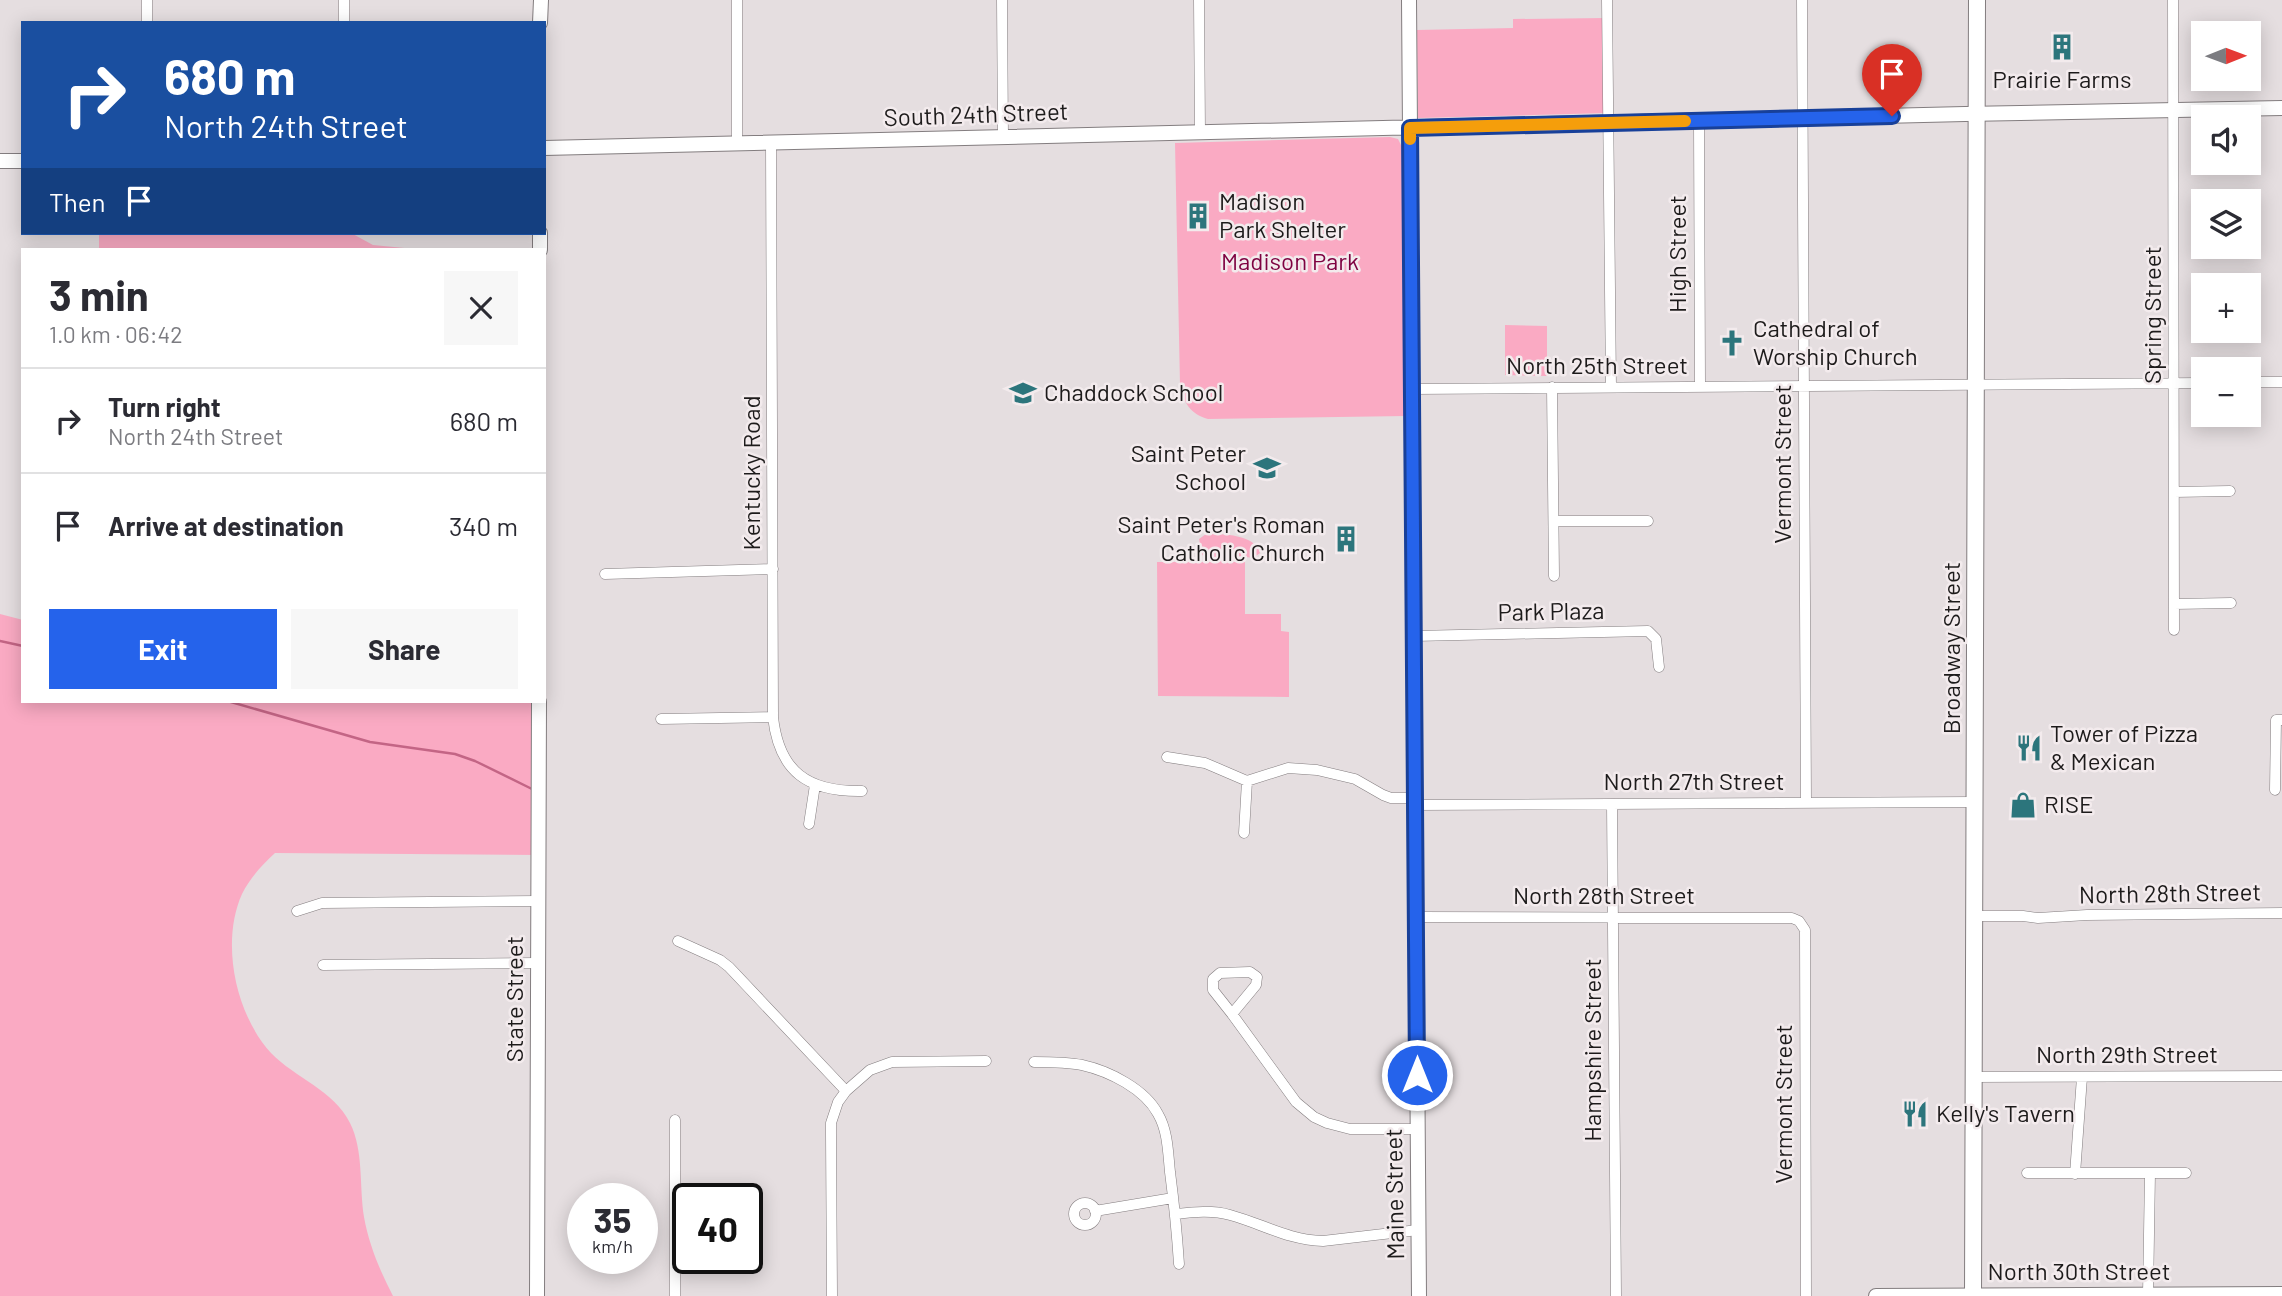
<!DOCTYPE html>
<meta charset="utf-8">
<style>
:root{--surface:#fff;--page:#f7f7f7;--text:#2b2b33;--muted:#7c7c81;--line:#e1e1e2;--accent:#2563eb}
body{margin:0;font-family:Barlow,sans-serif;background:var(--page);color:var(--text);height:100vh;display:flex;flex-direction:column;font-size:26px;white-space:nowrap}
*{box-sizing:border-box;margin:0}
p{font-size:23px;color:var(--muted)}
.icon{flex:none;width:38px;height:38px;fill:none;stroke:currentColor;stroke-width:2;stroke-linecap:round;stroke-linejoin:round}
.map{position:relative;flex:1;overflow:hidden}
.panel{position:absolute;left:21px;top:248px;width:525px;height:455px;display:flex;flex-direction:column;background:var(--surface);border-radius:0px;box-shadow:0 4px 18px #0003}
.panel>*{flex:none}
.hud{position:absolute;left:21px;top:21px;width:525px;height:214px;border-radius:0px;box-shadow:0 4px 18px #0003;background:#1a4fa0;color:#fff;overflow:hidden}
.needle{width:46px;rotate:89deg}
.tools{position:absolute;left:2191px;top:21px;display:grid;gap:14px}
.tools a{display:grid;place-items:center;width:70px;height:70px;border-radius:0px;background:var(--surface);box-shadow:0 4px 18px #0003;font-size:35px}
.speed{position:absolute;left:567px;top:1183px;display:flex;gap:14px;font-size:35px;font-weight:700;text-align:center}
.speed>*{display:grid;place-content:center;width:91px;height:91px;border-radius:50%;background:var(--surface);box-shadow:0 4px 18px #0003;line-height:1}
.speed small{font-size:18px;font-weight:400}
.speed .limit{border:4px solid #111;border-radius:10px;background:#fff;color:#111}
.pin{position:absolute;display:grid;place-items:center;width:60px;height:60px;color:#fff;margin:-72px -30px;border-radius:50% 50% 50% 0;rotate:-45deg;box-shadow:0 0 7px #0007}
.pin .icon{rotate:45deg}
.me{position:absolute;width:77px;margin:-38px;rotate:0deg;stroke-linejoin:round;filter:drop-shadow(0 0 5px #0008)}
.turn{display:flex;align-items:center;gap:24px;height:147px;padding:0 28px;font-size:32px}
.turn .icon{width:91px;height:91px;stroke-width:2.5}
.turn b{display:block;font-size:49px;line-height:60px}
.then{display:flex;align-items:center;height:66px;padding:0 28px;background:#0003;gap:14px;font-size:26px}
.round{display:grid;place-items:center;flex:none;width:74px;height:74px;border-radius:0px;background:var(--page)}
.summary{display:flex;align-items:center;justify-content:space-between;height:119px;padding:0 28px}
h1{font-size:42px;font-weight:700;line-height:52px}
.cta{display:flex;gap:14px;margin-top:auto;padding:14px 28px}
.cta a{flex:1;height:80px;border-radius:0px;background:var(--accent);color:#fff;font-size:28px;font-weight:700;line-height:80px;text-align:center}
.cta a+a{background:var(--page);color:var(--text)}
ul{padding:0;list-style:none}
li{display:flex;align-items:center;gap:21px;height:105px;padding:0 28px;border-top:2px solid var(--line)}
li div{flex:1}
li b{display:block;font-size:26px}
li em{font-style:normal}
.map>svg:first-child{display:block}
.green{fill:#faaac3}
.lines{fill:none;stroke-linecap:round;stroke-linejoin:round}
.stream{stroke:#c36585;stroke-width:2.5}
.street-casing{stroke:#837d7f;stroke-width:11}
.secondary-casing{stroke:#837d7f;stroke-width:16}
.primary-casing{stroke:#837d7f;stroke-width:18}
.street{stroke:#fff;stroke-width:10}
.secondary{stroke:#fff;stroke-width:14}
.primary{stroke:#fff;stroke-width:16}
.route-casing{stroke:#184099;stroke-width:18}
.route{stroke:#2563eb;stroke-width:12}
.slow{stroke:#f59e0b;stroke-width:12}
.labels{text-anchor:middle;stroke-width:5;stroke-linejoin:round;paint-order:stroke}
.poi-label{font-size:24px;fill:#1d1b1b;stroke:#f3ebed;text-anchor:start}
.street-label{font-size:24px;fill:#1d1b1b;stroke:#f3ebed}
.park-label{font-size:24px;fill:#7e0241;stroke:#f3ebed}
</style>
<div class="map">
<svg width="2282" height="1296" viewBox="0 0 2282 1296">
<rect width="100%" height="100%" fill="#e5dee0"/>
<path class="green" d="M1605,18l1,95 -188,5 -1,-88 96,-2v-9z
M1390,137l8,2 4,8 4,269 -198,3c-18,-5 -25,-17 -28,-35l-5,-241z
M99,233h252l22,12 52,5h-326z
M1505,325l42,1v50l-42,-1z
M1206,534c17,0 49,0 54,19l-7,5 -14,-2 -17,6h23v52h36v17l8,1v65l-131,-1 -1,-134h61l-16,-7 -3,-16z
M0,614l23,6v82h516l-1,153 -263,-2c-13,12 -25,25 -33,41 -22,49 -6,121 29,159 24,25 63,37 79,70 14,28 9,63 14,94 5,28 16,54 29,79h-393z"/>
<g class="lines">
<path class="stream" d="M0,641l23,5
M231,702l139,40 85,12 20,7 57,28"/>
<g class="street-casing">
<path id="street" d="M737,0v144
M1002,0l1,137
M1199,0l1,132
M1607,0l4,387
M1802,0l4,803
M2173,0l1,630
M147,23v-23
M344,23v-23
M1699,121l1,265
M771,143l2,574c6,55 35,75 89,74
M2249,382h33
M1552,387l2,189
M1412,389l791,-6
M2174,492l56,-1
M1554,521h94
M605,574l168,-5
M2174,604l57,-1
M1414,636l234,-5 8,8 3,28
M661,719l112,-2
M1167,757l38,6 42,18 41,-13 29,2 38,9 28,16 8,3h24
M2275,790l1,-70h6
M1612,804l4,492
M1415,805l559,-3
M809,824l6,-39
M1244,833l3,-52
M297,911l25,-8 216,-2
M1974,916h49l15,2 49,-3 195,-2
M1416,917l376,1 7,3 6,9 1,366
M678,941l42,19 9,7 117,124
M323,965l215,-2
M1250,972l7,5 -1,8 -24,29 -19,-24v-11l7,-6z
M1232,1014l64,88 18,15 13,6 23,6h67
M1034,1062c16,0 33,0 48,3 27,6 63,24 76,49 10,17 10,39 12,58 4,31 7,61 9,92
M1973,1077l309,-1
M675,1120v176
M2027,1173h159
M2075,1174l7,-97
M1074 1214a11 11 0 1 1 22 0a11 11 0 1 1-22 0Z
M1095,1211l78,-13
M1176,1214c18,-2 36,-4 54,1 33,9 58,25 93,26l95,-11
M2148,1295l2,-122
M832,1296l-1,-162v-11l7,-21 8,-11 24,-21 22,-8 94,-1"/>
</g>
<g class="secondary-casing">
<path id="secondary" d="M1409,0l10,1296
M540,23l1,-23
M544,148l1421,-34 317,-6
M0,161h23
M540,250v-17
M537,1296l2,-594
M1876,1296l406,-2"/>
</g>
<g class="primary-casing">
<path id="primary" d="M1973,1296l4,-1296"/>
</g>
<use href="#street" class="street"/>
<use href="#secondary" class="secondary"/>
<use href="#primary" class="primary"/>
</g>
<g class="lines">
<g class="route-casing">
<path id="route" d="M1417,1075l-7,-947 482,-12"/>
</g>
<use href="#route" class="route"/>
<path class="slow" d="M1410,139v-11l275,-7"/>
</g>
<defs>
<g id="building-bare" transform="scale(2.1)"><path d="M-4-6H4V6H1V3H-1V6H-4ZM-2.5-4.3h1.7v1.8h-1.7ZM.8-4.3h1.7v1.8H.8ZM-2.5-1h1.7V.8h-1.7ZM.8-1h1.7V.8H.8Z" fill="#2c757c" stroke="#f3ebed" stroke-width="2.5" paint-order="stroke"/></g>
<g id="church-bare" transform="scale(2.1)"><path d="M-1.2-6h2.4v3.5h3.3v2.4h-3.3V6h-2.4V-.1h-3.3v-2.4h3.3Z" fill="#2c757c" stroke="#f3ebed" stroke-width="2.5" paint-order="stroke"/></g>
<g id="school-bare" transform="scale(2.1)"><path d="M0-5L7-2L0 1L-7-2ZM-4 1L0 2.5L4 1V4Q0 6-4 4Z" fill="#2c757c" stroke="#f3ebed" stroke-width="2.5" paint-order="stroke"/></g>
<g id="restaurant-bare" transform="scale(2.1)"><path d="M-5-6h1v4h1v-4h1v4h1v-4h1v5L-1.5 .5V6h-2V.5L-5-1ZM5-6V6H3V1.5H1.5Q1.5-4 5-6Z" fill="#2c757c" stroke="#f3ebed" stroke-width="2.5" paint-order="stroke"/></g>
<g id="shop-bare" transform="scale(2.1)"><path d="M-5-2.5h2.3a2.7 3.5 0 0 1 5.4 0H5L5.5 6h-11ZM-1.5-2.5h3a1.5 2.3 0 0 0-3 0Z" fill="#2c757c" stroke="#f3ebed" stroke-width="2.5" paint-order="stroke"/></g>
</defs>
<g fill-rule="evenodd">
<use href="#building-bare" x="2062" y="47"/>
<use href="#building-bare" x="1198" y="216"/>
<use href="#church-bare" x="1732" y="343"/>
<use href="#school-bare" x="1023" y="393"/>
<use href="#school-bare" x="1267" y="468"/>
<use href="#building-bare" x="1346" y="539"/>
<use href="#restaurant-bare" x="2029" y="748"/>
<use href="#shop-bare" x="2023" y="805"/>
<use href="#restaurant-bare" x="1915" y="1114"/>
</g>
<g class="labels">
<g class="poi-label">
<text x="2062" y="88" text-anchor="middle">Prairie Farms</text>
<text x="1219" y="210">Madison<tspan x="1219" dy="28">Park Shelter</tspan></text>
<text x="1753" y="337">Cathedral of<tspan x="1753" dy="28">Worship Church</tspan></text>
<text x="1044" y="401">Chaddock School</text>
<text x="1246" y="462" text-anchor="end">Saint Peter<tspan x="1246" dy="28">School</tspan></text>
<text x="1325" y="533" text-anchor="end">Saint Peter's Roman<tspan x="1325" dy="28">Catholic Church</tspan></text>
<text x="2050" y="742">Tower of Pizza<tspan x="2050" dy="28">&amp; Mexican</tspan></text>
<text x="2044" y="813">RISE</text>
<text x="1936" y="1122">Kelly's Tavern</text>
</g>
<g class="street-label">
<text transform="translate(976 115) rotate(-2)" y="8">South 24th Street</text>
<text transform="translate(1678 254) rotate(-90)" y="8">High Street</text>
<text transform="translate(2153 315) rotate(-90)" y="8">Spring Street</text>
<text x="1597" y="374">North 25th Street</text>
<text transform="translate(1783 464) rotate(-90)" y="8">Vermont Street</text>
<text transform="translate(752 473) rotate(-90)" y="8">Kentucky Road</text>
<text transform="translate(1551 612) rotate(-1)" y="8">Park Plaza</text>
<text transform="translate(1952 648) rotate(-90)" y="8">Broadway Street</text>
<text x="1694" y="790">North 27th Street</text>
<text transform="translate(2170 894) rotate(-1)" y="8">North 28th Street</text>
<text x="1604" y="904">North 28th Street</text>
<text transform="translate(515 999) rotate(-90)" y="8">State Street</text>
<text transform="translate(1593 1050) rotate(-90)" y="8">Hampshire Street</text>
<text x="2127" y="1063">North 29th Street</text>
<text transform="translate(1784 1104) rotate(-90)" y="8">Vermont Street</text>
<text transform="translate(1395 1194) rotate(-91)" y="8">Maine Street</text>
<text x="2079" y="1280">North 30th Street</text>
</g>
<g class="park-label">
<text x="1290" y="270">Madison Park</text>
</g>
</g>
</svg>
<div class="tools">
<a><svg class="needle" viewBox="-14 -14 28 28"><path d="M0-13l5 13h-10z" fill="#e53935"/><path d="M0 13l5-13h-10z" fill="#7c7c81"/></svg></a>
<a><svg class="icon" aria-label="sound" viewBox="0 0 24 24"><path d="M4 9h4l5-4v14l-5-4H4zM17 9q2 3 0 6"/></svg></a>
<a><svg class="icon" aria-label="layers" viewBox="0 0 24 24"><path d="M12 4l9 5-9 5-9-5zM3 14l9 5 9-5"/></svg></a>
<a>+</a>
<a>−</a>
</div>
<div class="speed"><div>35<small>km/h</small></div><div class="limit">40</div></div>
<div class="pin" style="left:1892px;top:116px;background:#d93025"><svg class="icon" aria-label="arrive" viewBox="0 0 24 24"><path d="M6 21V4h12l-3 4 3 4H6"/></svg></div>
<svg class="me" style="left:1417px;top:1075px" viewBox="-20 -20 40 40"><circle r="17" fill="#2563eb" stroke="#fff" stroke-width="3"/><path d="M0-11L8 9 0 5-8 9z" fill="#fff"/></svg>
<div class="hud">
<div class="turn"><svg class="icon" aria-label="right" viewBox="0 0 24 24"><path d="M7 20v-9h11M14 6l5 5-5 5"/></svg><div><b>680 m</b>North 24th Street</div></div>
<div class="then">Then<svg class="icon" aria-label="arrive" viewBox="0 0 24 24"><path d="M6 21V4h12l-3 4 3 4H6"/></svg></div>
</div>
<section class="panel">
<div class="summary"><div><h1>3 min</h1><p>1.0 km · 06:42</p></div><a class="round"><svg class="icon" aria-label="close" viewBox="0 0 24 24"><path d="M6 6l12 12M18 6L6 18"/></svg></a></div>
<ul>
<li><svg class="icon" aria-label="right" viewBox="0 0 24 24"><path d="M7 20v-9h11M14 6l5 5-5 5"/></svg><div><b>Turn right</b><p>North 24th Street</p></div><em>680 m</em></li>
<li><svg class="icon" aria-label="arrive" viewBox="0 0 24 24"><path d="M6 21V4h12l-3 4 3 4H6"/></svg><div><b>Arrive at destination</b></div><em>340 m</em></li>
</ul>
<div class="cta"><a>Exit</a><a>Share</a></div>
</section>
</div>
